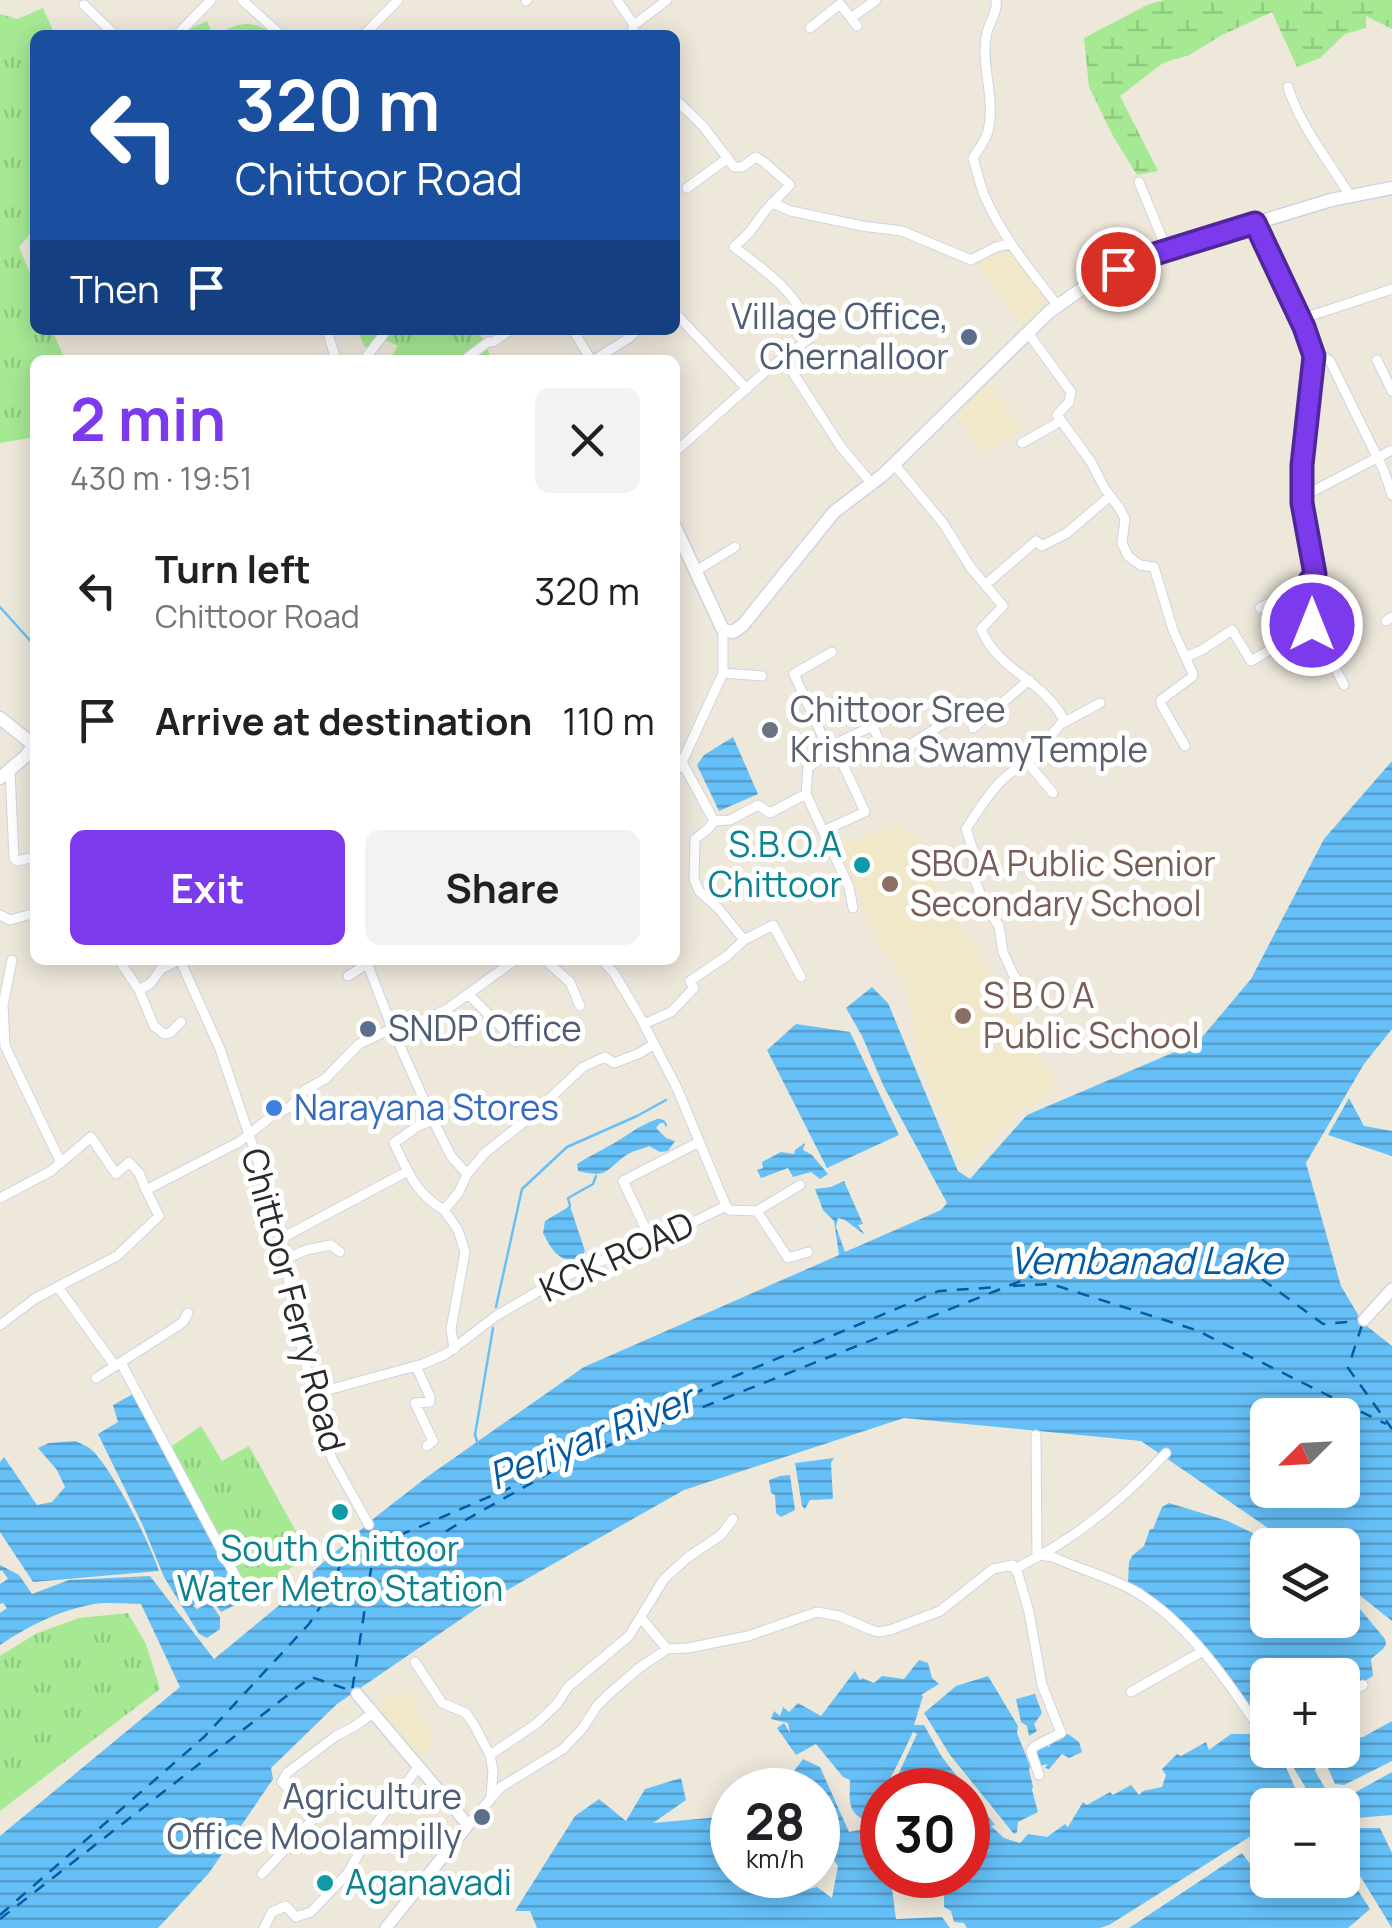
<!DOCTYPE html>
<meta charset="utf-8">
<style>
:root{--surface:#fff;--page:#f2f2f2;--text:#202124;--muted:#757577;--accent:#7c3aed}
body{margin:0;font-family:Manrope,sans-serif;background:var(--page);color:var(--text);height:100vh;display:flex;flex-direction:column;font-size:38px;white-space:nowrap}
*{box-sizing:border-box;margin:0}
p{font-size:32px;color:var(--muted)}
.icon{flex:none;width:55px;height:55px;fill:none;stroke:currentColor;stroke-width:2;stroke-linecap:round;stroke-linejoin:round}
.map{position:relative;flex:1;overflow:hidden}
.details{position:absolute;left:30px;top:355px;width:650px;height:610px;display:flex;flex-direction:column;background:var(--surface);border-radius:15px;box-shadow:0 5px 25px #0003}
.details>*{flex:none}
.hud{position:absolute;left:30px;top:30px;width:650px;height:305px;border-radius:15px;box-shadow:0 5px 25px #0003;background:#1a4fa0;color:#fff;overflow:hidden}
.needle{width:65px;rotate:246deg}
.controls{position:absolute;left:1250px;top:1398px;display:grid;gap:20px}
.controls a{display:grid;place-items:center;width:110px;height:110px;border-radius:15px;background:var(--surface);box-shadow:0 5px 25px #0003;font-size:50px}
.speed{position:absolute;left:710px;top:1768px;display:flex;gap:20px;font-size:50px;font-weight:700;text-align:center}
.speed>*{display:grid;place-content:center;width:130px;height:130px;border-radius:50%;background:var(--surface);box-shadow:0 5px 25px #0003;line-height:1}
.speed small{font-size:25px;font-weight:400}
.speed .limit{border:15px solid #d22;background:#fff;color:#111}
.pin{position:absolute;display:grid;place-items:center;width:85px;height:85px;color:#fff;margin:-42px;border:5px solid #fff;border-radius:50%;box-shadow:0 2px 10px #0007}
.me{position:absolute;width:110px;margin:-55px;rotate:0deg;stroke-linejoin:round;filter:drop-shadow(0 0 8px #0008)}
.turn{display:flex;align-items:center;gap:35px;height:210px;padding:0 40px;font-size:45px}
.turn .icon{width:130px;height:130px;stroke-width:2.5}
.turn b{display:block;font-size:70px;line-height:85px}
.then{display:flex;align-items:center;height:95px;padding:0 40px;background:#0003;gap:20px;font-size:38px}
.round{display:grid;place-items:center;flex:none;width:105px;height:105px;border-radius:15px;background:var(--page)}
.head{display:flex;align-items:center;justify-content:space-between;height:170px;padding:0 40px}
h1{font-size:60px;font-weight:700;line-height:75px;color:var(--accent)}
.button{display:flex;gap:20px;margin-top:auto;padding:20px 40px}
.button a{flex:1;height:115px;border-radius:15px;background:var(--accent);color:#fff;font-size:40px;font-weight:700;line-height:115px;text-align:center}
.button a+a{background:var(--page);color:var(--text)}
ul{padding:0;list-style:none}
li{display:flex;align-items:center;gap:30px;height:130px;padding:0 40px}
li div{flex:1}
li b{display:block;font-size:38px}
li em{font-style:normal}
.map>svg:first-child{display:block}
.education{fill:#f1e8c9}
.grass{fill:url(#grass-tufts)}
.wetland{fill:url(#wetland-marsh)}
.water{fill:url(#water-rules);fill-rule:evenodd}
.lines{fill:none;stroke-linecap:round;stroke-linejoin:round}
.stream{stroke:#66c0f8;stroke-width:2.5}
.ferry{stroke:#035ba6;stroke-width:2.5;stroke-dasharray:12 10;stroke-linecap:butt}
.minor-casing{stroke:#d0d2e4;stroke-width:11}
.tertiary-casing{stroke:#d0d2e4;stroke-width:14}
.secondary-casing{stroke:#d0d2e4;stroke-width:15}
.minor{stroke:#fff;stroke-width:9}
.tertiary{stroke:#fff;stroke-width:11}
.secondary{stroke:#fff;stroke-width:12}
.route-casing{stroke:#51269a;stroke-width:25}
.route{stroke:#7c3aed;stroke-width:18}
.service-dot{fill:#5c6f8a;stroke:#fff;stroke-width:4}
.worship-dot{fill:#6b7280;stroke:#fff;stroke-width:4}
.culture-dot{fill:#0f9aa8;stroke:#fff;stroke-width:4}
.education-dot{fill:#8d6e63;stroke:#fff;stroke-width:4}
.shop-dot{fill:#3f7fe0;stroke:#fff;stroke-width:4}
.labels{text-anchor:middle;stroke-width:10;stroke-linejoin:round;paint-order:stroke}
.service-label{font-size:35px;fill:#4e5e75;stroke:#fff;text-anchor:end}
.worship-label{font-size:35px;fill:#5b616d;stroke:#fff;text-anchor:start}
.culture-label{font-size:35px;fill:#0d838f;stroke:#fff;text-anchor:end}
.education-label{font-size:35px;fill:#785e54;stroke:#fff;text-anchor:start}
.shop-label{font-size:35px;fill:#366cbe;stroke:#fff;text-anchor:start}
.street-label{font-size:35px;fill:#2a2a2a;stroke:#fff}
.water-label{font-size:38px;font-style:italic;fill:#035ba6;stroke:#fff}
</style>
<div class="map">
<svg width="1392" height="1928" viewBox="0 0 1392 1928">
<defs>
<pattern id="grass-tufts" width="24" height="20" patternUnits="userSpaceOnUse" patternTransform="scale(2.5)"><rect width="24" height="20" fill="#a6e993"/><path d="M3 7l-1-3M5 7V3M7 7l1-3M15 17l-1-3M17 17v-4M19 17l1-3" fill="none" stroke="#8fc87f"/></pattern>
<pattern id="wetland-marsh" width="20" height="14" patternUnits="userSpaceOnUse" patternTransform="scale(2.5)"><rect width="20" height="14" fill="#a6e993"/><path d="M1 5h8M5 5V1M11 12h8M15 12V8" fill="none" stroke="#8fc87f"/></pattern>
<pattern id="water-rules" width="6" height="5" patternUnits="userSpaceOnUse" patternTransform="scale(2.5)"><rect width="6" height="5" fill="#66c0f8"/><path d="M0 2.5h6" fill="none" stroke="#549cc9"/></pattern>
</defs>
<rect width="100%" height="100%" fill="#eee8db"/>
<path class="education" d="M1010,247l41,56 -25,27 -52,-69 20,-11z
M987,385l11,14 2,-1 22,33 -40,23 -25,-40z
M900,823l46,47 -11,11 125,209 -38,19 -58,58 -48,-116 -10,-71 -25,-31 -43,-103z
M399,1689l13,8 15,28 6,21 -15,15 -42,-52z"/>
<path class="grass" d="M43,8l12,27h-20v193l-16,19 16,38v45h17l13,30h-30v77l-35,6v-429l17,5z
M207,21l6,14c26,-11 37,-18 61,0h-87l-2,-4z
M357,330h116l7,3 12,27h-103l9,-14 -10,-5 -23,6z
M201,1426l21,35 27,-15 60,109 -60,43 -80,-150z
M128,1613l18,31 14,45 -160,122v-155l37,-23 42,-15z"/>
<path class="wetland" d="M1164,0h228v29l-26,-13v12l-21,6 -25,24 -23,9 -25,-55 -50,23 -33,20 -26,8 -43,33 38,75 -21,4 -24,-39 -24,-49 -5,-49 63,-33z"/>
<path class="water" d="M733,737l25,57 -39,17 -22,-46 7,-10z
M1392,761v268l-28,35 -58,99 35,123 22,37 29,23v275l-49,-39 -1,-37h-49l-152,-104 -237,-23 -220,72 -198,112 -149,102 -66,64 2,11 -64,94 -51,55h-158v-92l180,-149 -39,-83c-15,0 -32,-2 -47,0 -34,6 -66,22 -94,41v-32l7,-5 -4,-5 -3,1v-20l8,-5 -6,-9 -2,1v-6l19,10 13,19 37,-14 81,-4 64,83 74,-61 31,-32 59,-51 49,-38 157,-110 255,-112 -5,-34 -11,-11 -8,-21 16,-2 13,-6 19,43 -5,1 7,10 -20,-15 -7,-2 -2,9 9,25 96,-42 6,-7 -63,-116 -22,-51 -16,-28 26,-21 16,16 70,168 12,8 57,-64 171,-73 53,-63 73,-140zM1268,1415h74v75h-74z
M796,1024l54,8 49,103 -72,33 -60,-118z
M1349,1098l15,28 28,5v25l-64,-21z
M658,1119l6,1 3,4 -1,4 -2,-5h-4l-4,5 10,10 9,3 -7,10 -8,1 -11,-6c-8,4 -16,4 -24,10 -21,16 -18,22 -47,15l-1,-7c10,-7 20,-11 30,-17 18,-9 31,-22 51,-28z
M805,1143l-2,7 9,5 16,19 -8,5 -9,-7 -18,5 -5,-9 -27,10 -4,-8 6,-2 -1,-6 19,-10 13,2 1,-4z
M570,1206l15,45 -6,10c-22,0 -27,-11 -36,-28l2,-12z
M135,1393l110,207 -24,12 -12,-16 -16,10 4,3 13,-7 10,15v12l-13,9 -8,-4 -35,-57 -21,-51 -45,-92 20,-12 -5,-17z
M76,1441c7,4 14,6 19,12 22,26 53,86 64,118l-126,11 -33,-50v-70l4,-5 33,48 15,-3 13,-15 -8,-17 -19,-22 11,-5z
M834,1458l-3,5 2,36 -23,1 -5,9 -3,-3 -7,-43z
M790,1475l5,35 -14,7 -5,-4 -1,-18 -4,-2 -2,-13 11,-4z
M1169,1503l59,18 49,24h-9v75h74l1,-26 16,14 26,31 1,5 -3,5 -12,10 2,17 -30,18 -1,-19h-74l-2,58 -65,-89 -57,-51 -1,-4 -15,-7 1,-20 3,-6 12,-10 6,-17h3l9,-22z
M919,1660l9,3 4,15 7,6 -18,11 2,1 -9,29h10l18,32 53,68 -4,1 13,12 16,5 8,-9 19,3 18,-13 3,3 15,-25 4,3 23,-13 3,3 18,-10 8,10 4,-4 19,-4 4,-12 -4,-6 15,-15 4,2 25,-14 3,8 22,-16h20l17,25 12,-5 21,47 -5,4h-28l-1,21 -158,99 -9,3h-133l-3,-5 -10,-1 -3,-11 -7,-4v-11l-8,-8 7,-8 4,2 3,-7 7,4 3,-4h8v-7l23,-19 -23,11v-70h-77l26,-56 -4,-2c-16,34 -28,59 -48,88 -19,-8 -15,-23 -15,-40l-7,-3 -27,-33 -20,11 -19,-27 7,-5 6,10 -2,-10 -17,-4 3,-8 6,5 3,-9 6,5 9,-9 23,13 34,-45 5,9 2,-2 12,5 8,-7 22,3z
M988,1676l30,50 -1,7 13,33 -1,4 4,17 -1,3 6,22 -20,10 -1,10 -3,2 -64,-79 -26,-42 32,-27z
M1035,1694l7,19 -8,11 3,7 -8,5 -2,-10 -6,-4 -5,-23z
M1392,1721v40l-48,24 -9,-1 -15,-34h22l1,-11 20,-2z
M1068,1734l11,8 3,10 -13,6 -7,-4 -13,15 -4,-1 3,-4 -9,2 -6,-13 8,-8 9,2 -1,-6 6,1 1,-3 4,2 -1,-4z
M1283,1750h28l6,12 -2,9 20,34h-19z
M803,1759l17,8 29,65 30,-6 3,4v45h20l-10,13 4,31 46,-2 8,11h-413l-7,-17h-15l60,-95 24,-17 27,22 19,-32 36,-11 5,22 -33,23 79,-7v33l-8,2 7,23 16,9 26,-8h16l4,18 24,-6 15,11 6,-32 -20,-28v-48h-34l-2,-3z
M1392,1772v43l-36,3 -11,-20z
M1343,1818l5,10h32l12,25v75l-49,-80z
M1242,1853l19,26 1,-14 5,3 1,12h74l1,-13 27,42 -22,19h-219z"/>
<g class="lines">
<path class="stream" d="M0,607l35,39
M570,1206l-2,-8 25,-14 3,-8
M496,1307l26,-118 45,-42 70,-31 29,-16
M478,1444l-3,-9 18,-107"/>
<path class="ferry" d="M1013,1286l38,-2 145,46 190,94
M1362,1325l-14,43 44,61
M576,1458l102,-58 261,-109 61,-4
M0,1915l204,-178 105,-113 26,-40 7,-29 56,7 55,-35 98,-55
M0,1919l311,-242 41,14 24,-154 22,-1 242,-104 406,-161 183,-16 94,69 38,-3"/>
<g class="minor-casing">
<path id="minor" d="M242,0l39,35
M617,0l17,25 -3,10
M996,0c2,13 -8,23 -10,37 -5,31 10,63 2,94 -2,9 -10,19 -15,27 4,13 7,27 12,39 18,41 46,74 73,109
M526,1l1,-1
M84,5l31,30
M634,25l33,-25
M810,28l30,-24 17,22 -6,-8 25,-18
M177,35l34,-35
M364,35l34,-35
M1288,87c12,39 41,74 62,109
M675,99l28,27 31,41h8l14,-10 8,5 26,23 -25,26 -16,22 -15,14c31,24 70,48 76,91l-43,32 -92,82
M1139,182l28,68
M687,188l41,-30
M772,203l19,8 71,15 40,5 69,29 25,-13 15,-3
M1255,223l44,92 5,3 88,-29
M675,313l72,76
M1299,315l15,41 -12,109v38l13,71 -6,8 13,27 11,6
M327,330l9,30
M573,330l18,30
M1028,333l43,59 -2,10 -12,13 34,47 14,27 15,20 5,10 -3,24 6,13 12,9 14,2 19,63 20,44 -1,3 -31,23v4l24,42
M1312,346l7,8 11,7 54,110 8,24
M784,359l57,88 31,37
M364,360l23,-30
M464,360l24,-18h5l18,-12
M594,360l35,-22 8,-8
M1377,360l15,31
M1022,443l39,-22
M894,464l49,59 28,45 32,38 -22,23c18,43 61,49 83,91l-36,43 25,30
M1302,497l90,-47
M696,571l39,-24
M985,585l51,-44 6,5 25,-13 43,-37
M1260,608l49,-26
M1386,621l6,-4
M1185,657l17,-7 30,-20 19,31 61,-36 32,60
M723,673l39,3
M1063,723l37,-20
M973,728l56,-48
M829,751l-35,-77 38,-22
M675,757l7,5 32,59 16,-1 28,-15 12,8 36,-19 43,93 4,21
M1028,763c-28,10 -46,42 -62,66l7,21v26l12,29 14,21 4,26 10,22 21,29
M10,771l4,87 3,3 18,-4
M675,772l7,-10 41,-89v-43
M806,794l2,-26 33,-27 32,-15 6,15 15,17 19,-15 42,-27 5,-8
M714,821l-6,8 -13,10 -1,40 5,12 19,17 26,32
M823,831l42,-19 -30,-65
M0,915l10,5 18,-5
M12,960l-9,45 2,41 56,117
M119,960l20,30 15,36 10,8 6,-1 11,-11
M180,960l40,89 47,139 15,50 12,79 19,77 19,65 37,66
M366,960l26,68 41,92
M545,960l25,22 10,24
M348,976l19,-12
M139,990l12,-7 10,-14 18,-9
M469,995l47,47
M644,1024l27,-12 23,-24 -4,-7 37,-25 17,-16 29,-15 28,52
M0,1198l51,-27 40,-34 25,37 13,-12 10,11 7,17
M726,1206l3,4 28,1 31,47 20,-6
M444,1210c-28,-16 -36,-38 -50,-67l24,-17 15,-6 18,36 16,18
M757,1211l43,-26
M282,1238l126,-67
M650,1238l-27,-57 76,-39
M285,1259l21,-9 25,-5 9,7
M58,1287l57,79 61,-39 7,-5 5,-9
M0,1325l36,-27 81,-42 42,-40 -13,-26 93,-48 33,-26 18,-9 15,-17 20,-11 34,-35 41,-19 18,-3 28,-12 69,-50
M454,1349l-3,-20 14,-77 -7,-22 -14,-20 15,-18 8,-18 18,-21 44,-35 54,-51 22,-10 9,6 26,-10 14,-9
M121,1363l123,229
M416,1366l14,31v5l-15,1 18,38 -6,5
M96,1378l19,-12
M313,1394l110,-30 23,-10 50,-38 67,-39 58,-24 29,-15 33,-11 43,-21 -49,-118 -38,-73 -25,-42 -12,-13
M1040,1555l13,2c26,12 56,20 80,33 56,32 100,98 135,152
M1039,1556c47,-26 91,-64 127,-103
M1015,1569l22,-12 -1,-122
M642,1619l25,30
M415,1662l27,41 24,10 8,12 16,30 3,16 -2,25
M1131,1692l72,-41
M1342,1697l21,-12
M490,1755l46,-31 21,-20 11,-17 61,-51 35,-57 23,-21 34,-23 12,-16
M468,1825l33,-38 62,-38 19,-20 15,-23 12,-12 30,-26 28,-19 21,-1 60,-12 69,-24 22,4 30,13 9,3 12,-2 50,-19 53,-42 20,-4 5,9 11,38 13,73 19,48 -26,13 -4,5 8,24
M389,1843l-15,-15 2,-4 43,-58
M262,1874l53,-57 -3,-6 -30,-29 5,-9 49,-37 19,-10 18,-13
M264,1928l8,-16 14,-6 10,11 15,-5 36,-38 17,-29 12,-15"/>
</g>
<g class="tertiary-casing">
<path id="tertiary" d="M1364,1320l28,-31
M357,1694l111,131 -82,103"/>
</g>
<g class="secondary-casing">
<path id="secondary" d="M675,527l48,103 10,2 10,-7 91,-113 50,-38 165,-162 45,-32 48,-22 25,-8 164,-50 61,-12
M0,718l35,28
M0,778l26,-22 7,-10"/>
</g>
<use href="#minor" class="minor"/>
<use href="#tertiary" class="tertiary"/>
<use href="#secondary" class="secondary"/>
</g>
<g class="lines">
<g class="route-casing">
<path id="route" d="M1118,269l24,-11 113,-35 49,104 10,29 -12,109v38l13,71 -6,8 8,18 -5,25"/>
</g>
<use href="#route" class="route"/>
</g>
<g class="service-dot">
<circle cx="969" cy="337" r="10"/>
<circle cx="368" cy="1029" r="10"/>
<circle cx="482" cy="1817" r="10"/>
</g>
<circle class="worship-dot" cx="770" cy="730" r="10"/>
<g class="culture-dot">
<circle cx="862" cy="865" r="10"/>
<circle cx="340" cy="1512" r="10"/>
<circle cx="325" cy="1883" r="10"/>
</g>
<g class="education-dot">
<circle cx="890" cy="884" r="10"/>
<circle cx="963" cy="1016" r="10"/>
</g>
<circle class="shop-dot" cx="274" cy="1108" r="10"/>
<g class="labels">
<g class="service-label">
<text x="949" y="329">Village Office,<tspan x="949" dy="40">Chernalloor</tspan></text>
<text x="388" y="1041" text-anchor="start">SNDP Office</text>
<text x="462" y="1809">Agriculture<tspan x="462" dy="40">Office Moolampilly</tspan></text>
</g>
<g class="worship-label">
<text x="790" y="722">Chittoor Sree<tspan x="790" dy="40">Krishna SwamyTemple</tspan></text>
</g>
<g class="culture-label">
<text x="842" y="857">S.B.O.A<tspan x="842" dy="40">Chittoor</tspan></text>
<text x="340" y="1561" text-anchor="middle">South Chittoor<tspan x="340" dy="40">Water Metro Station</tspan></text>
<text x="345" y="1895" text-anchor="start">Aganavadi</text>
</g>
<g class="education-label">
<text x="910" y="876">SBOA Public Senior<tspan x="910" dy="40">Secondary School</tspan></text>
<text x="983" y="1008">S B O A<tspan x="983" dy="40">Public School</tspan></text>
</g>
<g class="shop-label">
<text x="294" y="1120">Narayana Stores</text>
</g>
<g class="street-label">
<text transform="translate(617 1257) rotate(-25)" y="12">KCK ROAD</text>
<text transform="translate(293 1300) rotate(75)" y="12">Chittoor Ferry Road</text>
</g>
<g class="water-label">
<text x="1146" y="1274">Vembanad Lake</text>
<text transform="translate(591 1438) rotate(-22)" y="13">Periyar River</text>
</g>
</g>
</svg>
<div class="controls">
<a><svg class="needle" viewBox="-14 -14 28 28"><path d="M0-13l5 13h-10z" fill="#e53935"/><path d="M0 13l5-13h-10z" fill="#757577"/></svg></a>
<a><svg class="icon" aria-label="layers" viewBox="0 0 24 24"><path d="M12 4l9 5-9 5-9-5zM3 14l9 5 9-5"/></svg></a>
<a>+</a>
<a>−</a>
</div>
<div class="speed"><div>28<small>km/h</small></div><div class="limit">30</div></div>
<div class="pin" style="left:1118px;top:269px;background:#d93025"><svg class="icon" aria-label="arrive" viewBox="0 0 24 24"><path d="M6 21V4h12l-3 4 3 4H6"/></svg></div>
<svg class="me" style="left:1312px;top:625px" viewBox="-20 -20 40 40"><circle r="17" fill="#7c3aed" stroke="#fff" stroke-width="3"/><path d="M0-11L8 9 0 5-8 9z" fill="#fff"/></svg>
<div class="hud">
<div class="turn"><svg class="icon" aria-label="left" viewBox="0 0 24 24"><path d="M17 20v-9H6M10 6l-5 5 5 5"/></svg><div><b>320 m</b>Chittoor Road</div></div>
<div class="then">Then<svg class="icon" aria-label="arrive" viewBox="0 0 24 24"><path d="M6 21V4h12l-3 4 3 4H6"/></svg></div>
</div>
<section class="details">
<div class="head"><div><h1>2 min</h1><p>430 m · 19:51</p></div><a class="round"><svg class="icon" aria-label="close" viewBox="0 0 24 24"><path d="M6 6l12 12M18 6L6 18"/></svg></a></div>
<ul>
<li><svg class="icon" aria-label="left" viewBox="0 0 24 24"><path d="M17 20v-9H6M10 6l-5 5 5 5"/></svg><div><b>Turn left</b><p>Chittoor Road</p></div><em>320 m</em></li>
<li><svg class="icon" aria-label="arrive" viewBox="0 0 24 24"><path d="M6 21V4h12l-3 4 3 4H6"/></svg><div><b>Arrive at destination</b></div><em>110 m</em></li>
</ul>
<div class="button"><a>Exit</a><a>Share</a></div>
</section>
</div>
